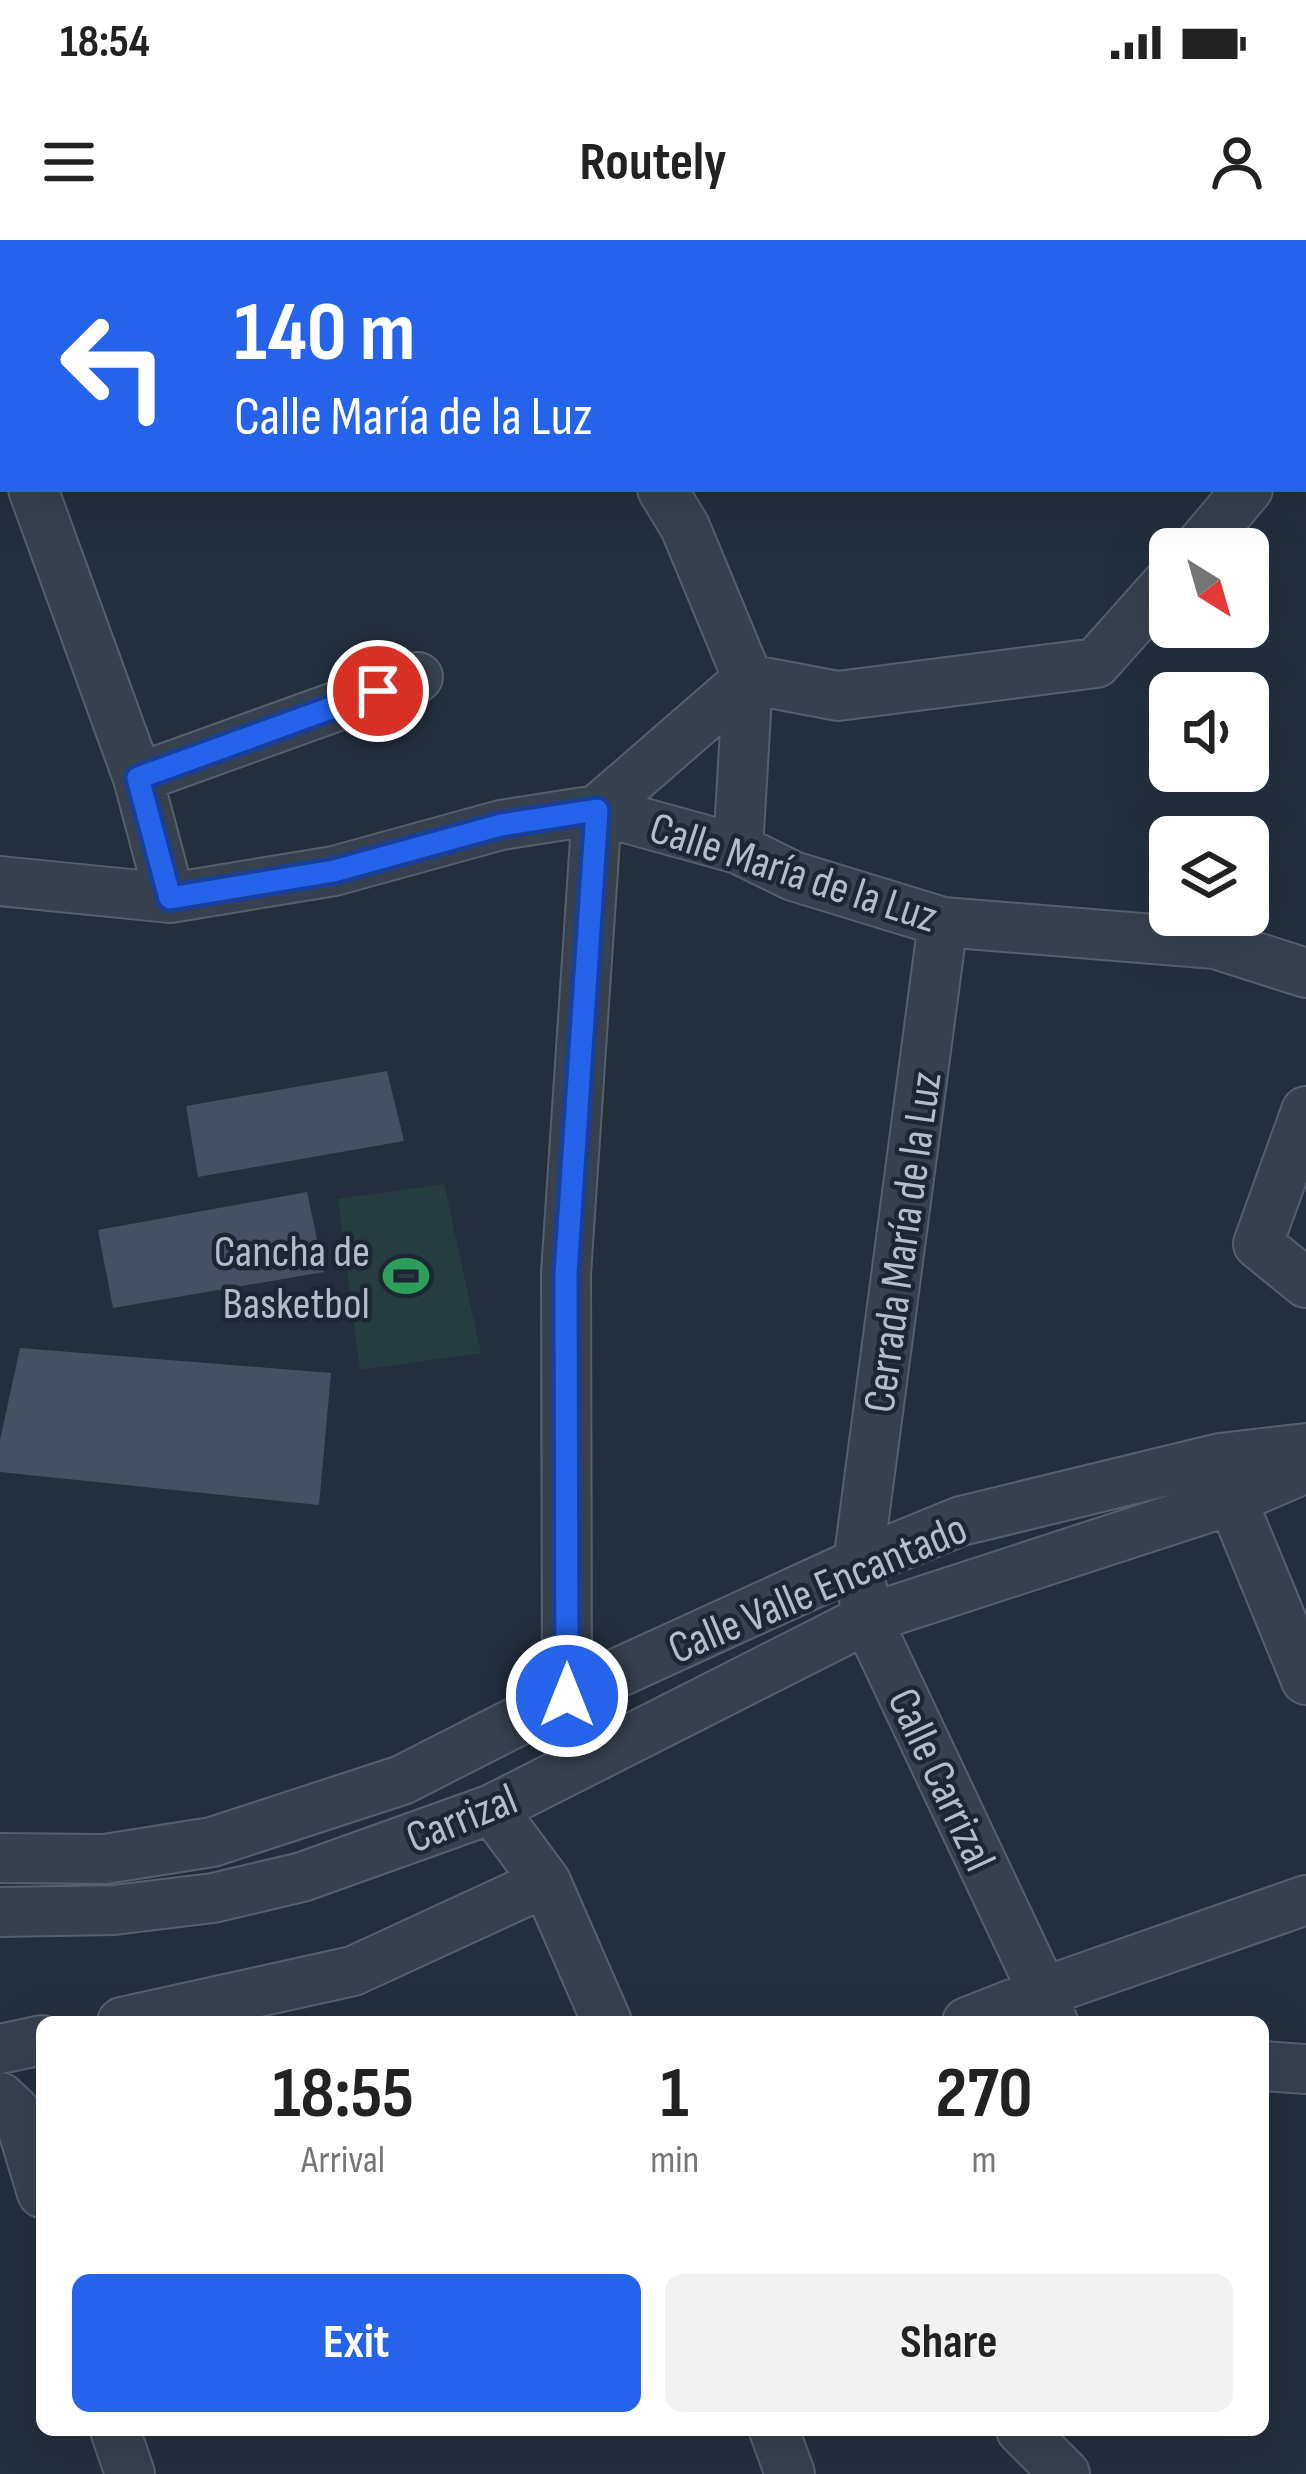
<!DOCTYPE html>
<meta charset="utf-8">
<style>
:root{--surface:#fff;--page:#f2f2f2;--text:#222;--muted:#767676;--accent:#2563eb}
body{margin:0;font-family:"Sofia Sans Condensed",sans-serif;background:var(--page);color:var(--text);height:100vh;display:flex;flex-direction:column;font-size:45px;white-space:nowrap}
*{box-sizing:border-box;margin:0}
p{font-size:39px;color:var(--muted)}
.icon{flex:none;width:66px;height:66px;fill:none;stroke:currentColor;stroke-width:2;stroke-linecap:round;stroke-linejoin:round}
.map{position:relative;flex:1;overflow:hidden}
.sheet{position:absolute;left:36px;top:1776px;width:1233px;height:420px;display:flex;flex-direction:column;background:var(--surface);border-radius:18px;box-shadow:0 12px 48px #0002}
.sheet>*{flex:none}
.banner{position:absolute;left:0px;top:0px;width:1308px;height:252px;box-shadow:0 12px 48px #0002;background:#2563eb;color:#fff;overflow:hidden}
.needle{width:78px;rotate:143deg}
.fabs{position:absolute;left:1149px;top:288px;display:grid;gap:24px}
.fabs a{display:grid;place-items:center;width:120px;height:120px;border-radius:18px;background:var(--surface);box-shadow:0 12px 48px #0002;font-size:60px}
.pin{position:absolute;display:grid;place-items:center;width:102px;height:102px;color:#fff;margin:-51px;border:6px solid #fff;border-radius:50%;box-shadow:0 3px 12px #0007}
.me{position:absolute;width:132px;margin:-66px;rotate:0deg;stroke-linejoin:round;filter:drop-shadow(0 0 9px #0008)}
.turn{display:flex;align-items:center;gap:42px;height:252px;padding:0 36px;font-size:54px}
.turn .icon{width:156px;height:156px;stroke-width:2.5}
.turn b{display:block;font-size:84px;line-height:102px}
.eta{display:flex;justify-content:space-evenly;align-items:center;height:204px;text-align:center}
.eta b{font-size:72px;font-weight:700;line-height:84px}
.cta{display:flex;gap:24px;margin-top:auto;padding:24px 36px}
.cta a{flex:1;height:138px;border-radius:18px;background:var(--accent);color:#fff;font-size:48px;font-weight:700;line-height:138px;text-align:center}
.cta a+a{background:var(--page);color:var(--text)}
.status{display:flex;justify-content:space-between;align-items:center;height:84px;padding:0 60px;background:var(--surface);direction:ltr}
.status svg{height:33px;fill:currentColor}
header{display:flex;justify-content:space-between;align-items:center;height:156px;padding:0 36px;background:var(--surface);font-size:54px;font-weight:700}
.map>svg:first-child{display:block}
.green{fill:#263c3f}
.building{fill:#455162}
.lines{fill:none;stroke-linecap:round;stroke-linejoin:round}
.minor-casing{stroke:#565f6c;stroke-width:52}
.minor{stroke:#38414e;stroke-width:48}
.route-casing{stroke:#184099;stroke-width:30}
.route{stroke:#2563eb;stroke-width:21}
.labels{text-anchor:middle;stroke-width:9;stroke-linejoin:round;paint-order:stroke}
.street-label{font-size:45px;fill:#b4bcc9;stroke:#1d2633}
.poi-label{font-size:45px;fill:#b4bcc9;stroke:#1d2633;text-anchor:end}
</style>
<div class="status"><b>18:54</b><svg viewBox="0 0 49 12"><path d="M0 12V9h3v3zM5 12V6h3v6zM10 12V3h3v9zM15 12V0h3v12zM26 1h20v11H26zM47 4h2v5h-2z"/></svg></div>
<header><svg class="icon" aria-label="menu" viewBox="0 0 24 24"><path d="M4 6h16M4 12h16M4 18h16"/></svg>Routely<svg class="icon" aria-label="person" viewBox="0 0 24 24"><circle cx="12" cy="8" r="4"/><path d="M4 21q1-7 8-7t8 7"/></svg></header>
<div class="map">
<svg width="1306" height="2234" viewBox="0 0 1306 2234">
<rect width="100%" height="100%" fill="#242f3e"/>
<path class="green" d="M444,944l37,169 -121,17 -22,-171z"/>
<path class="building" d="M387,831l17,70 -206,36 -12,-71z
M307,952l17,80 -211,36 -15,-78z
M20,1108l311,25 -12,132 -319,-33v-32z"/>
<g class="lines">
<g class="minor-casing">
<path id="minor" d="M493,0l2,3
M845,0l1,3
M211,3l5,-3
M0,109l3,-1
M1305,183l1,-1
M0,190l3,5
M33,249l105,289 32,120
M1197,309l51,-60
M138,538l280,-101
M738,609l10,-170 90,17 258,-33 74,-83
M0,641l170,17 164,-27 167,-46 96,-15 141,39 55,27 150,46 272,22 91,29
M943,682l-85,641 9,56 176,373 10,30
M1306,871l-48,133 48,39
M1223,1229l9,31 74,180
M567,1456l-1,-423 31,-463 151,-131 -63,-152 -23,-38
M492,1569l54,73 61,140
M0,1618l105,1 107,-17 190,-62 165,-84 291,-133 103,-42 259,-63 86,-10
M0,1672l114,-2 99,-12 89,-21 190,-68 375,-190 365,-119 74,-32
M122,1782l231,-51 193,-89
M967,1782l76,-30 263,-92
M0,1809l42,-9
M1263,1826l43,3
M0,1857l18,17 24,79
M115,2190l15,44
M774,2190l16,44
M1021,2190l44,44"/>
</g>
<use href="#minor" class="minor"/>
</g>
<g class="lines">
<g class="route-casing">
<path id="route" d="M378,451l-240,87 32,120 164,-27 167,-46 96,-15 -31,463 1,423"/>
</g>
<use href="#route" class="route"/>
</g>
<defs>
<g id="stadium-bare" transform="scale(3.6)"><path d="M0-5a6.5 5 0 1 0 0 10a6.5 5 0 1 0 0-10ZM-3.5-1.8h7v3.6h-7Z" fill="#2e9e5b" stroke="#1d2633" stroke-width="2.5" paint-order="stroke"/></g>
</defs>
<g fill-rule="evenodd">
<use href="#stadium-bare" x="406" y="1036"/>
</g>
<g class="labels">
<g class="street-label">
<text transform="translate(794 631) rotate(18)" y="16">Calle María de la Luz</text>
<text transform="translate(901 1002) rotate(-82)" y="16">Cerrada María de la Luz</text>
<text transform="translate(817 1347) rotate(-23)" y="16">Calle Valle Encantado</text>
<text transform="translate(943 1539) rotate(65)" y="16">Calle Carrizal</text>
<text transform="translate(461 1577) rotate(-22)" y="16">Carrizal</text>
</g>
<g class="poi-label">
<text x="370" y="1026">Cancha de<tspan x="370" dy="52">Basketbol</tspan></text>
</g>
</g>
</svg>
<div class="fabs">
<a><svg class="needle" viewBox="-14 -14 28 28"><path d="M0-13l5 13h-10z" fill="#e53935"/><path d="M0 13l5-13h-10z" fill="#767676"/></svg></a>
<a><svg class="icon" aria-label="sound" viewBox="0 0 24 24"><path d="M4 9h4l5-4v14l-5-4H4zM17 9q2 3 0 6"/></svg></a>
<a><svg class="icon" aria-label="layers" viewBox="0 0 24 24"><path d="M12 4l9 5-9 5-9-5zM3 14l9 5 9-5"/></svg></a>
</div>
<div class="pin" style="left:378px;top:451px;background:#d93025"><svg class="icon" aria-label="arrive" viewBox="0 0 24 24"><path d="M6 21V4h12l-3 4 3 4H6"/></svg></div>
<svg class="me" style="left:567px;top:1456px" viewBox="-20 -20 40 40"><circle r="17" fill="#2563eb" stroke="#fff" stroke-width="3"/><path d="M0-11L8 9 0 5-8 9z" fill="#fff"/></svg>
<div class="banner">
<div class="turn"><svg class="icon" aria-label="left" viewBox="0 0 24 24"><path d="M17 20v-9H6M10 6l-5 5 5 5"/></svg><div><b>140 m</b>Calle María de la Luz</div></div>
</div>
<section class="sheet">
<div class="eta">
<div><b>18:55</b><p>Arrival</p></div>
<div><b>1</b><p>min</p></div>
<div><b>270</b><p>m</p></div>
</div>
<div class="cta"><a>Exit</a><a>Share</a></div>
</section>
</div>
